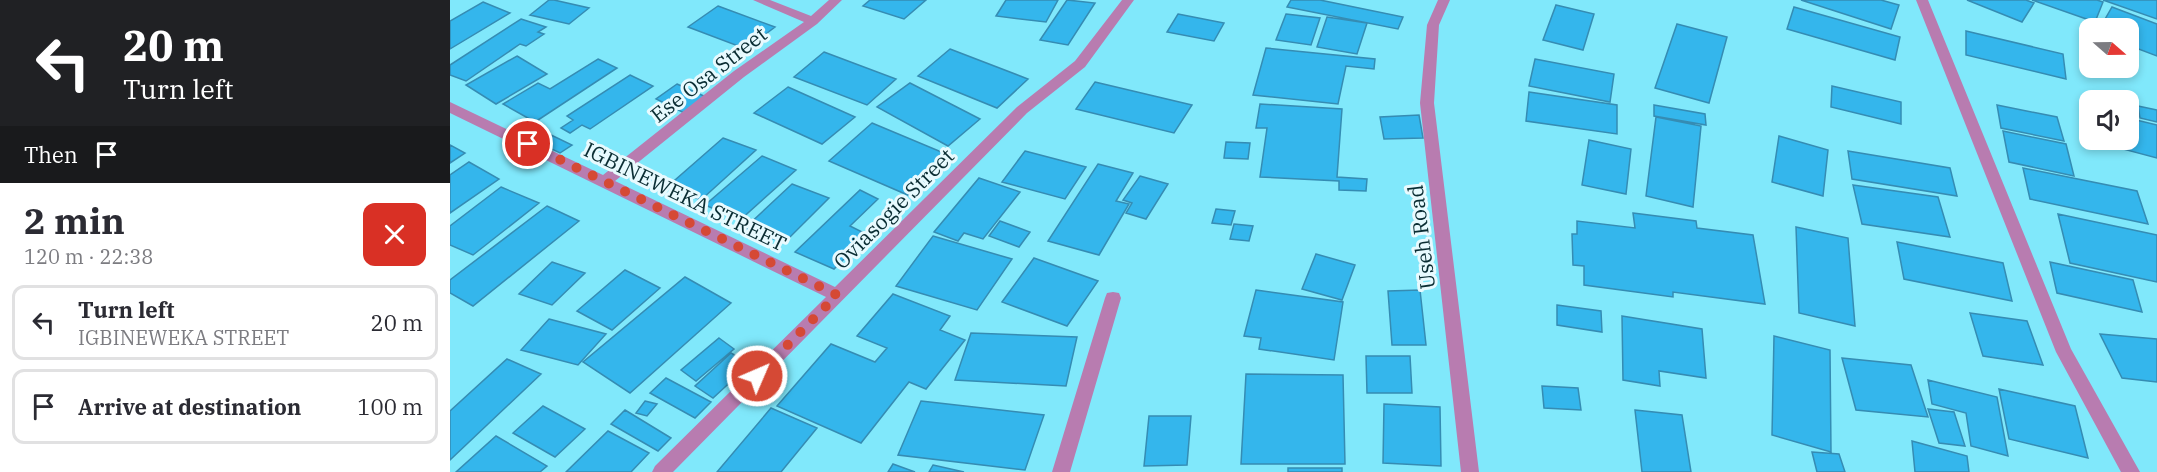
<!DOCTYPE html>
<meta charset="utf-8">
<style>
:root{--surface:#fff;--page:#f7f7f7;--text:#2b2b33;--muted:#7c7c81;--line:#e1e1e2}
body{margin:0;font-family:"IBM Plex Serif",serif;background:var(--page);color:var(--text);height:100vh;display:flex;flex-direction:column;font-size:22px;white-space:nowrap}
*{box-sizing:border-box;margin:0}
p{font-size:20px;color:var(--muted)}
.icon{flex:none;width:33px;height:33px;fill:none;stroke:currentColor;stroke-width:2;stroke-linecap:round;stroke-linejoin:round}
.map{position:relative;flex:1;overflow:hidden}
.panel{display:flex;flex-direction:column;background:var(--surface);width:450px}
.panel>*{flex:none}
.banner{background:#202124;color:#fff;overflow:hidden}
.needle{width:39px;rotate:110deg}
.buttons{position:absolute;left:1629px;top:18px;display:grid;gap:12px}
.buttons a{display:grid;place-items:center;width:60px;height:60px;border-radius:12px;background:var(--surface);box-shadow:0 3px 9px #0003;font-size:30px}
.pin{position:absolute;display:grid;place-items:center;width:51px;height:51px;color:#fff;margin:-26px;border:3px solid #fff;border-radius:50%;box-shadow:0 2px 6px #0007}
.me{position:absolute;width:66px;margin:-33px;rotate:45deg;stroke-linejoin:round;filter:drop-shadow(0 0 4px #0008)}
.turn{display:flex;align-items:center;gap:21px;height:126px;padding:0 24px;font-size:27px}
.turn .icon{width:78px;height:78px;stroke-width:2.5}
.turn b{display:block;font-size:42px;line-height:51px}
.then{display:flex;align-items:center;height:57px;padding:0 24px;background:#0003;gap:12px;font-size:22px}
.round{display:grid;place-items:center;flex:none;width:63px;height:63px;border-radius:12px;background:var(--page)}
.summary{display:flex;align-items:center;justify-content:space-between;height:102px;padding:0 24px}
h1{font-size:36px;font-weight:700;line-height:45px}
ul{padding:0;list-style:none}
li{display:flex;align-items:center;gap:18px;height:75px;margin:0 12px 9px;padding:0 12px;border:3px solid var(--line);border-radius:12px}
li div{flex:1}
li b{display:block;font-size:22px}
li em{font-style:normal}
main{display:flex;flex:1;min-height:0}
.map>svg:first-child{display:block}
.building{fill:#34b6ec;stroke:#358cb3;stroke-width:1.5}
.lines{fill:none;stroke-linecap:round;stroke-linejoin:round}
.street{fill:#b87cb0;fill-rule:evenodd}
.route{stroke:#d54935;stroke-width:10;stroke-dasharray:0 18}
.labels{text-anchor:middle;stroke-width:6;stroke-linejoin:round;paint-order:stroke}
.street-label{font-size:21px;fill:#0a2d33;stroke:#e8fafe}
</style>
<main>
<section class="panel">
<div class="banner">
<div class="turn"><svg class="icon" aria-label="left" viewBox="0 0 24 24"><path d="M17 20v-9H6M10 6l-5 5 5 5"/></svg><div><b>20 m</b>Turn left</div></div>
<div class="then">Then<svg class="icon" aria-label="arrive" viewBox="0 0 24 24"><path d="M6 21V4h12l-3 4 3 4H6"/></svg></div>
</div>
<div class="summary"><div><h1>2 min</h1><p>120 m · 22:38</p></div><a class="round" style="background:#d93025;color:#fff"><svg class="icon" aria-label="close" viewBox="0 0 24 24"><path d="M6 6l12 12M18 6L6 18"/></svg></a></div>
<ul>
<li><svg class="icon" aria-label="left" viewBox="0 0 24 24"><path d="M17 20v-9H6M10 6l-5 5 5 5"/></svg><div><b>Turn left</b><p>IGBINEWEKA STREET</p></div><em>20 m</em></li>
<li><svg class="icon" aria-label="arrive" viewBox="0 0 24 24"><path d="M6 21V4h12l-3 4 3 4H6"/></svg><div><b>Arrive at destination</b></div><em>100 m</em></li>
</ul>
</section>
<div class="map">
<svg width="1707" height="472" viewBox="0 0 1707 472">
<rect width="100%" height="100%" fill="#80e8fb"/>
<path class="building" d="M99,0h5l35,8 -20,16 -39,-9z
M420,0h56l-22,19 -41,-13z
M556,0h52l-12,22 -50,-6z
M617,0l28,3 -27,42 -28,-5z
M841,0h29l83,17 -5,12 -111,-22z
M1351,0h80l18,5 -8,24z
M1517,0h59l8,3 -12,19z
M1582,0h65l6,2 -8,20z
M1653,0h54v19z
M33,2l27,11 -60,36v-28z
M1106,5l38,9 -11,36 -40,-10z
M268,6l57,21 -29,22 -58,-22z
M1344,7l106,30 -5,23 -108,-31z
M1662,7l45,17v32l-29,-11v-17h-28z
M728,14l46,9 -10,18 -47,-9z
M836,14l34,4 -9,27 -35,-5z
M877,17l40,6 -10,31 -40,-7z
M71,19l25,8 -8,5 6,2 -18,12 -6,-2 -54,37 -16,-6v-10z
M1227,24l50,13 -18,66 -54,-15z
M1516,31l97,23 3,25 -100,-24z
M816,48l109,11 -1,10 -28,-3 -8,38 -85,-9z
M500,49l78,30 -31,29 -79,-32z
M374,52l72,27 -29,26 -73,-28z
M67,56l30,18 -51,30 -30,-19z
M148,59l19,9 -82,54 -32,-18 35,-21 12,6z
M1085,59l79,15 -4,28 -81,-16z
M180,75l23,11 -63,43 -8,-4 -12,8 -9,-5 12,-8 -6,-4z
M645,82l97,23 -18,28 -98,-24z
M460,83l70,36 -32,27 -71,-39z
M227,84l29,13 -22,16 -28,-14z
M1382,86l69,16v22l-70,-17z
M338,87l67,30 -33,27 -68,-31z
M1079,92l88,13v29l-91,-13z
M810,104l82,5 -5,68 30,2 -1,12 -27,-1v-9l-79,-4 7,-49h-11z
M1204,105l51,9 1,11 -52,-9z
M1547,105l60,12 7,24 -63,-13z
M1688,106l19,4v12l-17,-4z
M969,115l4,23 -39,1 -4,-22z
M1206,117l45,9 -8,81 -47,-11z
M1678,118l29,7v33l-34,-9 -1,-9h6z
M422,123l79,33 -41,40 -81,-35z
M1553,131l63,13 8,32 -65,-14z
M99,134l23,11 -12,8 -23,-11z
M1329,136l49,14 -5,46 -51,-14z
M273,138l33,12 -55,50 -34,-13z
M1139,140l42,9 -5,45 -44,-9z
M776,142l24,1 -2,16 -24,-1z
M0,145l15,8 -15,10z
M575,151l61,16 -21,32 -63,-17z
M1398,151l102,17 7,28 -105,-17z
M312,156l34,14 -56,50 -35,-15z
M19,162l30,17 -49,34v-38z
M648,164l35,9 -17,28 13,3 -30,51 -51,-14z
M1573,168l114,23 11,33 -118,-25z
M690,176l28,8 -22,35 -20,-6 6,-10 -9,-3z
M529,178l41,14 -37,47 -19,-6 -6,8 -24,-9z
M342,184l37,14 -45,45 -39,-15z
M1403,185l85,12 12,40 -88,-13z
M51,187l38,16 -66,52 -23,-10v-19z
M410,190l18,9 -28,27 18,9 -34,34 -39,-17z
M97,206l32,15 -106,85 -23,-13v-13z
M766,209l19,2 -4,14 -19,-2z
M1183,213l63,8 1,7 56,7 12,69 -92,-12v5l-89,-12v-19l-11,-1 -1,-31h5v-13l58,7z
M1608,214l99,21v47l-87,-19z
M550,221l30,11 -11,15 -30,-11z
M784,224l19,2 -4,15 -19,-2z
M1346,227l52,11 7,88 -56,-13z
M483,236l79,23 -35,51 -81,-24z
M1447,242l106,21 9,38 -108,-22z
M866,254l39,11 -13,35 -40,-11z
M584,258l64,23 -31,45 -65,-24z
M102,262l33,11 -33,32 -33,-11z
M1600,262l83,18 9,32 -85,-19z
M175,270l35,18 -48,42 -35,-19z
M235,277l46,26 -101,90 -47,-31z
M806,290l87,12 -9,58 -75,-11 2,-11 -17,-2z
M970,290l6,55h-34l-4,-54z
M443,294l57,22 -10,14 25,10 -39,49 -17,-7 -48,61 -84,-37 54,-62 44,18 12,-14 -30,-12z
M1107,305l44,6 1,21 -45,-7z
M1520,313l57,8 16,44 -60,-9z
M1172,316l80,13 4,49 -47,-7 1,15 -37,-6z
M99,319l57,15 -28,31 -57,-15z
M521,333l106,4 -11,49 -111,-6z
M1650,334l57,5v43l-35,-4z
M1324,336l56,14 1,102 -59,-17z
M269,338l15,11 -38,32 -15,-11z
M281,353l19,11 -37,34 -18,-12z
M916,356h44l2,37h-45z
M1392,358l69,7 17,52 -72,-7z
M57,359l34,15 -91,86v-49z
M796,374l97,1 2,89h-104z
M216,378l45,24 -16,16 -45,-25z
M1478,380l69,17 11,59 -37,-10 -5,-33 -34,-9z
M1092,386l36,2 3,22 -37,-2z
M1549,389l76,17 13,52 -79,-19z
M195,401l12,3 -10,12 -11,-3z
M471,401l123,14 -19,55 -127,-15z
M934,404l56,3 1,59 -58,-3z
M93,406l42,23 -30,28 -42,-24z
M321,408l46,20 -36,44h-64z
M1478,409l26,3 11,34 -26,-3z
M175,410l46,28 -13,13 -47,-27z
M1185,410l47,5 9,57h-49z
M699,416h42l-4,49 -43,1z
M158,431l41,22 -18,19h-65z
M46,436l51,30 -7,6h-84z
M1462,441l55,15 2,16h-54z
M1362,452l27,2 6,18h-28z
M443,464l22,8h-27z
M483,465l31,7h-35z
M838,468h54v4h-54z"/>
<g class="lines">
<path class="street" d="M303,0h17l41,16 18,-16h13l-25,24 -73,53 -129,104 220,106 182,-180 58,-46 47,-61h12l-49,67 -58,46 -354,359h-21l3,-6 171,-169 -376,-184v-11l153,73 131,-104 70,-49z
M988,0h12l-11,25 -5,78 45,369h-18l-41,-369 7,-78z
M1466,0h12l143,349 69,123h-19l-65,-120z
M663,292l6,1 2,5 -51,174h-18l53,-174 2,-5z"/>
</g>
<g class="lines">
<path class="route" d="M78,144l309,151 -80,81"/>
</g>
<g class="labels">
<g class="street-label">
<text transform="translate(259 75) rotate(-38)" y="7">Ese Osa Street</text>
<text transform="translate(235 197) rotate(26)" y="7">IGBINEWEKA STREET</text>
<text transform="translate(444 209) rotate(-45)" y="7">Oviasogie Street</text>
<text transform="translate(972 237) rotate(-97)" y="7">Useh Road</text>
</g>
</g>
</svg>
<div class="buttons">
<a><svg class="needle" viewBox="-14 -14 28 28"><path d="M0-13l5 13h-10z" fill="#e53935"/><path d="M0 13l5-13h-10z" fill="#7c7c81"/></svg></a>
<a><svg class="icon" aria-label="sound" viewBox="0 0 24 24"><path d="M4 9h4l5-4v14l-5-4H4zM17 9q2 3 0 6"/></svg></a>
</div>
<div class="pin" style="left:78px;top:144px;background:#d93025"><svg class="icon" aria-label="arrive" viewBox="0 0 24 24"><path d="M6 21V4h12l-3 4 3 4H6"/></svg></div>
<svg class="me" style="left:307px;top:376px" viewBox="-20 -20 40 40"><circle r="17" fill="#d54935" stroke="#fff" stroke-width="3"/><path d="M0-11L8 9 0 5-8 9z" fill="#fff"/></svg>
</div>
</main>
